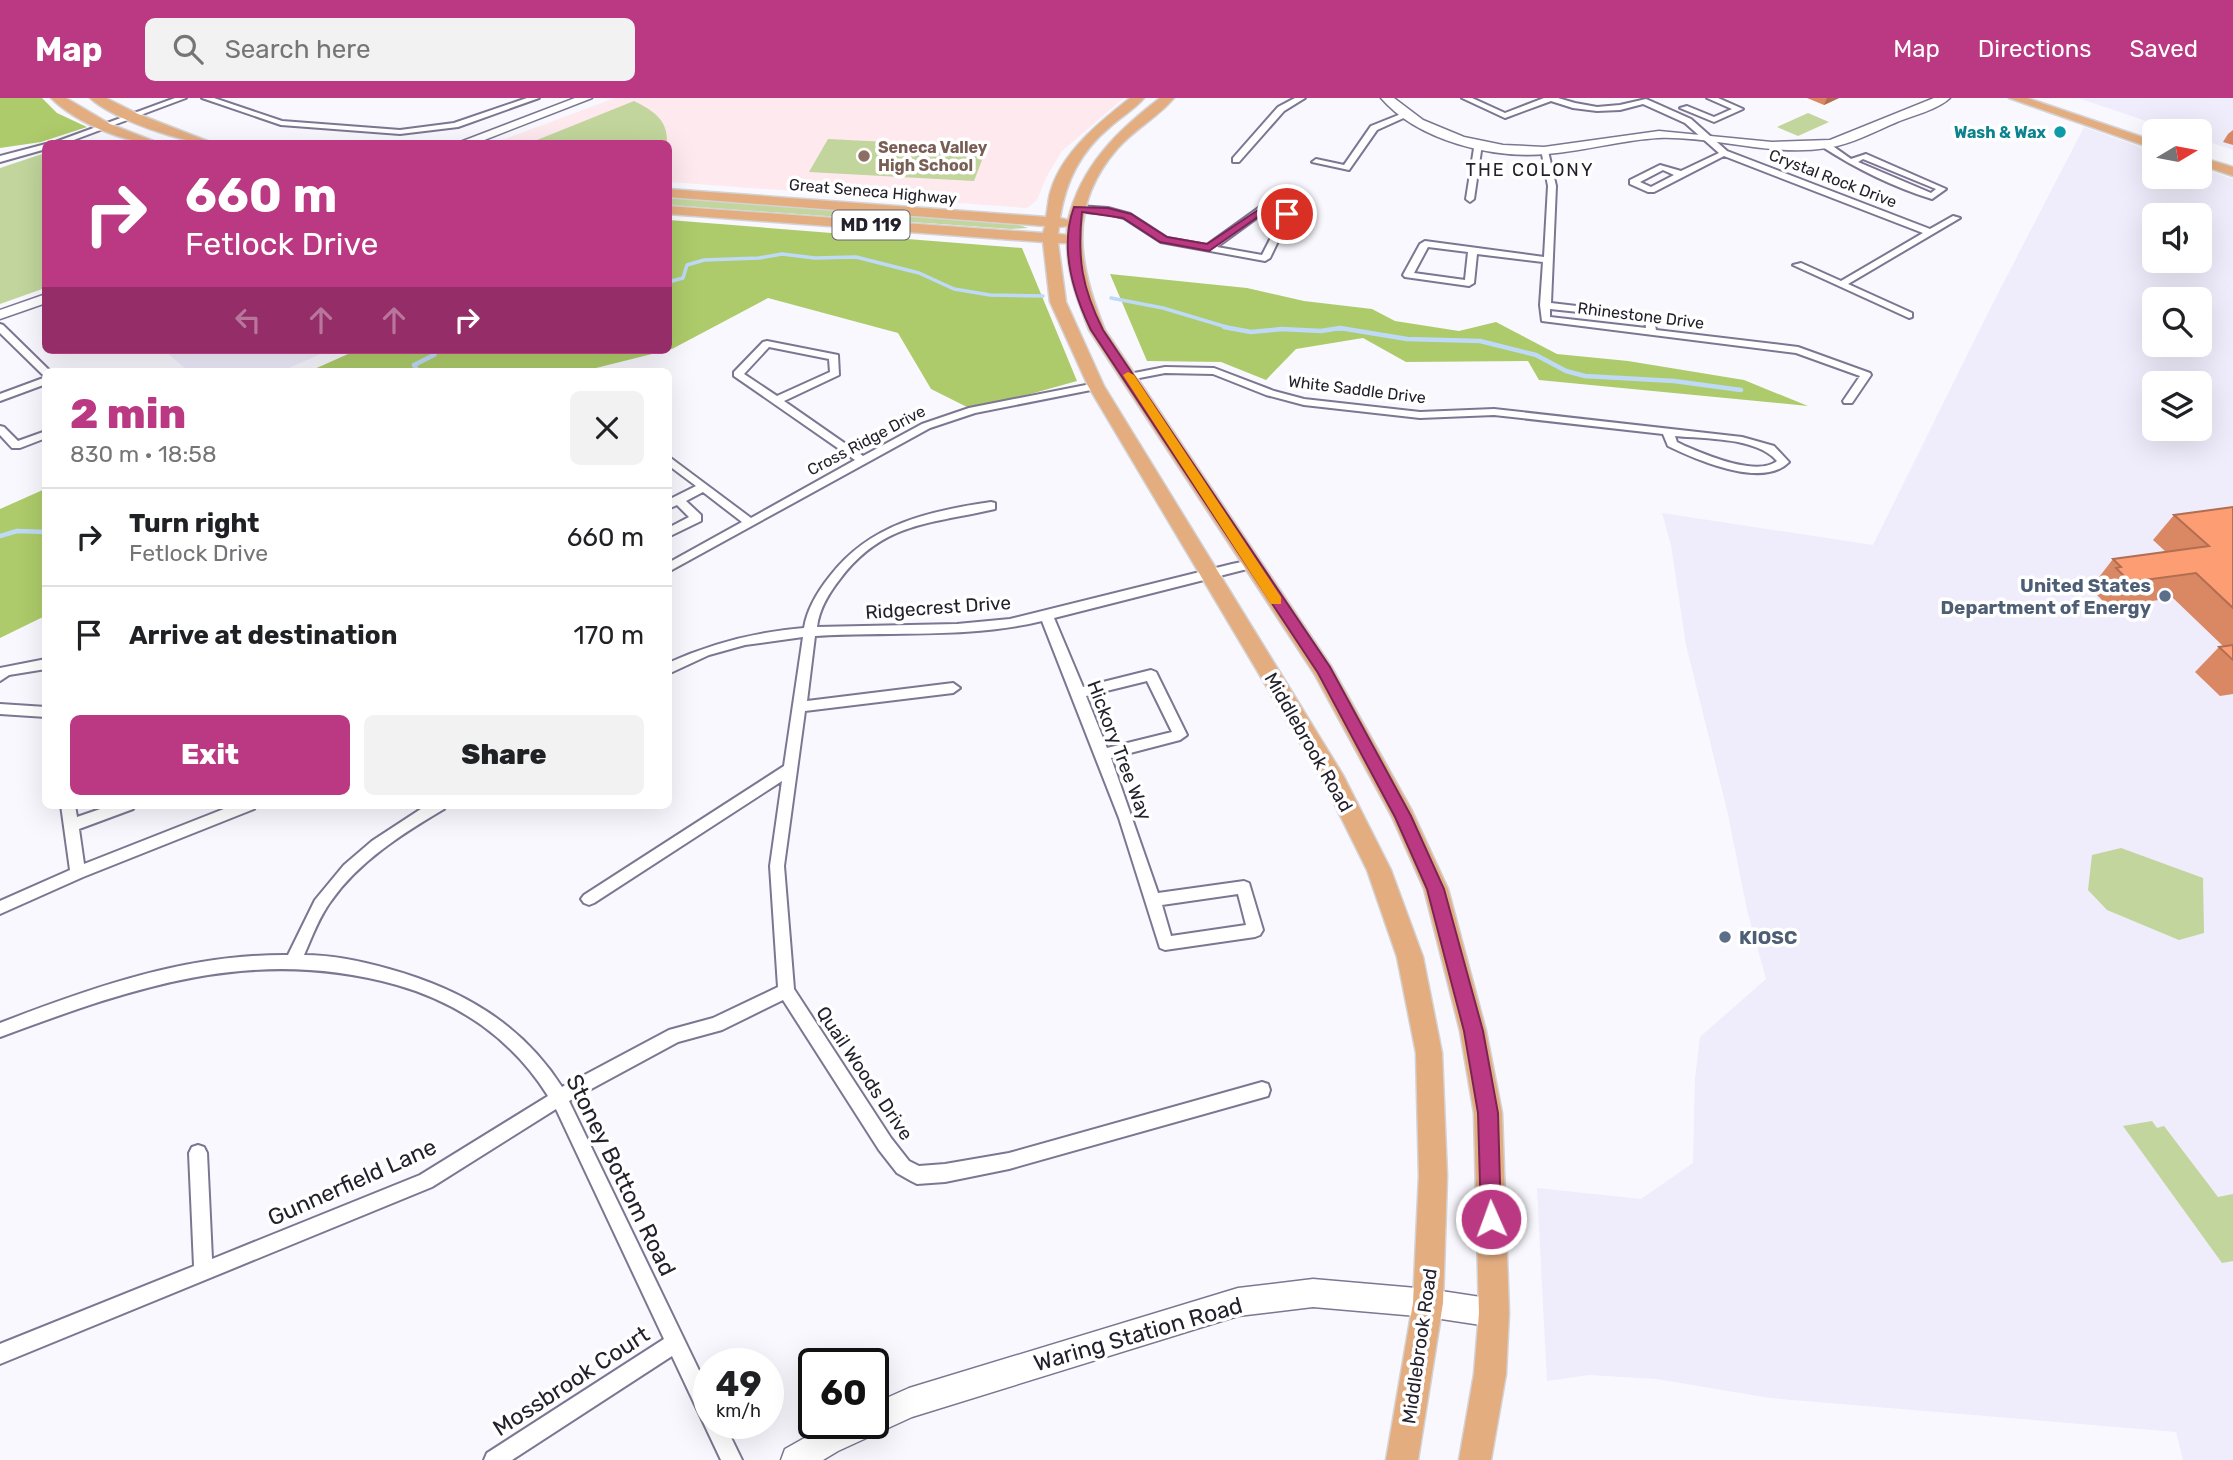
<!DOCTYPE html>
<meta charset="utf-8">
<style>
:root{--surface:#fff;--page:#f2f2f2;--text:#202124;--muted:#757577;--line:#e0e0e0;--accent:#ba3982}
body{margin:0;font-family:Rubik,sans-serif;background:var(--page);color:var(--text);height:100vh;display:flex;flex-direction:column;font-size:26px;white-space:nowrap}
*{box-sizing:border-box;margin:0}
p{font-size:23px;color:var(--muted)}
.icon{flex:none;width:38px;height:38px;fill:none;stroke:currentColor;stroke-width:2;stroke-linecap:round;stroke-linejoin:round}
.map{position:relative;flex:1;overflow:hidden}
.panel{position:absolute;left:42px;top:270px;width:630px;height:441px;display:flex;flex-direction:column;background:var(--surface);border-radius:10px;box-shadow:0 7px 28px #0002}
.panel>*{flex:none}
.top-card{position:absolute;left:42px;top:42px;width:630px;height:214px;border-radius:10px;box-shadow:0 7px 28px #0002;background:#ba3982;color:#fff;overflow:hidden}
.needle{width:46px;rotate:80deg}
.fabs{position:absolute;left:2142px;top:21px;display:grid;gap:14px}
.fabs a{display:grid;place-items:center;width:70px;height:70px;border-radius:10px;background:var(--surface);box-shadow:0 7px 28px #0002;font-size:35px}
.speed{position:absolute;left:693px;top:1250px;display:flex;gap:14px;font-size:35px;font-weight:700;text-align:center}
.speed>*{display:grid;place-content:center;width:91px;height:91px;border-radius:50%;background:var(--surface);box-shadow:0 7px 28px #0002;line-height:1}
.speed small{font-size:18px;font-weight:400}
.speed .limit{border:4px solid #111;border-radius:10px;background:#fff;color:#111}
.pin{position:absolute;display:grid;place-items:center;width:60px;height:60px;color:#fff;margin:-30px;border:4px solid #fff;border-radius:50%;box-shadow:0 2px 7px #0007}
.me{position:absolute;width:77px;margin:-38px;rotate:358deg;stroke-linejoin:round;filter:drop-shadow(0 0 5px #0008)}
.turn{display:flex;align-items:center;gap:24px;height:147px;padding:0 28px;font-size:32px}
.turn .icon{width:91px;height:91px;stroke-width:2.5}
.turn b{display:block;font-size:49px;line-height:60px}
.lanes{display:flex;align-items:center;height:66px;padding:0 28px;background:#0003;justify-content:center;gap:35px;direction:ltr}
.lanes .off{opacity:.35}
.round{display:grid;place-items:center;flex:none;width:74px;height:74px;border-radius:10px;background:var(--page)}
.headline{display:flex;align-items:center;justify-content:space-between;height:119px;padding:0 28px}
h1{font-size:42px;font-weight:800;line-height:52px;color:var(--accent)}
.button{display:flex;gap:14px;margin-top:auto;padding:14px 28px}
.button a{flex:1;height:80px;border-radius:10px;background:var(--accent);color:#fff;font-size:28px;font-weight:800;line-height:80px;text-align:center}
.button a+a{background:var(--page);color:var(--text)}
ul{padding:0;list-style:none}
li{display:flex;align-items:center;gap:21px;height:98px;padding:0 28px;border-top:2px solid var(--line)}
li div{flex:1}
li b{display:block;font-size:26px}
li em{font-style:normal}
header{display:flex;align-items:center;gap:42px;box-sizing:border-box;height:98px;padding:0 35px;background:var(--accent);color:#fff}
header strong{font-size:33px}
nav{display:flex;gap:38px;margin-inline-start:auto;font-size:24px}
.search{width:490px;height:63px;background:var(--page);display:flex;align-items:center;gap:18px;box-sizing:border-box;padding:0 24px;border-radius:10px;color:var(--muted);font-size:26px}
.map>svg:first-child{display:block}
.built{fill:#efecfb;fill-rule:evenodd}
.education{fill:#fee9ee}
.green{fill:#c1d59c}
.forest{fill:#adcb6a}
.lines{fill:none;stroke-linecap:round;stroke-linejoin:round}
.stream-far1{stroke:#bedaf8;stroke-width:3.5}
.stream{stroke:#bedaf8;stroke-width:4.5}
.street-casing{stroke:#7d7692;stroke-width:4}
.secondary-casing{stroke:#7d7692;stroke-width:3}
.primary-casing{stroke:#d3d3d5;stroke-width:3}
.street{fill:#fff;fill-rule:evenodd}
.secondary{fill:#fff;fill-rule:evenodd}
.primary{fill:#e3ad80;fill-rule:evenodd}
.wall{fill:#da8764}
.shaded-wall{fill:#b16e51}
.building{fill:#fd9d74;stroke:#b16e51;stroke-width:2}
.route{fill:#ba3982;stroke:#792554;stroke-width:2}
.slow{fill:#f59e0b}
.culture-dot{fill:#0f9aa8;stroke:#fff;stroke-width:2.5}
.education-dot{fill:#8d6e63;stroke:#fff;stroke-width:2.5}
.service-dot{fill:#5c6f8a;stroke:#fff;stroke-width:2.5}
.labels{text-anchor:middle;stroke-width:7;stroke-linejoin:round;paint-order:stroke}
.far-culture-label{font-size:16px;font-weight:bold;fill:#0d838f;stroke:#fff;text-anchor:end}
.far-education-label{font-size:16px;font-weight:bold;fill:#785e54;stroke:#fff;text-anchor:start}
.far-street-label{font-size:16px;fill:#24212c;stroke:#fff}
.far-neighbourhood-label{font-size:18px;letter-spacing:2px;fill:#24212c;stroke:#fff}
.shield{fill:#fff;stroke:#66646b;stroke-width:2}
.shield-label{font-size:18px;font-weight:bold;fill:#24212c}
.service-label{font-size:19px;font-weight:bold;fill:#4e5e75;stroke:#fff;text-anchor:end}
.street-label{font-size:19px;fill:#24212c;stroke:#fff}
.near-street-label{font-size:23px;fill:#24212c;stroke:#fff}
</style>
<header>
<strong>Map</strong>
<div class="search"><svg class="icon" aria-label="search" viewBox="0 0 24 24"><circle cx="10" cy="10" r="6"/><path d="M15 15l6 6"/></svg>Search here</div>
<nav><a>Map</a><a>Directions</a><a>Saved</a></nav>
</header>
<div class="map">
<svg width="2233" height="1362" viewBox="0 0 2233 1362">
<rect width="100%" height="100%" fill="#f9f8fe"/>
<path class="built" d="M2078,0h155v52l-33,-11v-8h-24z
M2084,29l70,25v25h46v-9l33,11v1281h-50l-7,-28 -406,-34 -113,-19 -68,-4 -42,6 -10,-193 104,11 52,-36 2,-84 5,-42 66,-58 -19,-69 -19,-96 -42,-169 -15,-100 -9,-32 211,32 117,-236zM2154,117h46v46h-46zM2154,201h46v46h-46zM2154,285h46v46h-46z
M164,252h166l-48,21h-94z"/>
<path class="education" d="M615,0h509l-62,53 -15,25 -10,24 -10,8 -358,-26 -1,-38h-177z"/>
<path class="green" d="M634,3c20,10 34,19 33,42h-131l1,-3z
M1808,15l21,9 -31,14 -21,-9z
M828,41l159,8 -13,34 -165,-9z
M45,55v135l-45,16v-136z
M669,99l350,28 9,3 -17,1 -342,-24z
M2121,750l82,30 1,55 -25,7 -72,-30 -19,-20 4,-35z
M2152,1023l5,7 7,-2 54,71 15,-3v67l-11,2 -99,-137z"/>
<path class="forest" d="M0,0h42l15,15 30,14 -46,15 -41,6z
M669,122l353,28 55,133 -104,29 -42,-21 -33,-56 -130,-35 -96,51 -88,22h-274l47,-21h311z
M1110,176l137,14 57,13 68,8 23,12 64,10 37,-9 61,32 71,7 116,19 64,26 -269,-26 -11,-19 -122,1 -43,-24 -67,11 -30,31 -45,-18 -74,-1z
M45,391v127l-45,22v-129z"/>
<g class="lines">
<path class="stream-far1" d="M668,184l15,-4 4,-13 17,-5 55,-2 23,-4 33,4 41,-1 63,16 35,16 36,6 53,1
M1111,200l52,10 70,21
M1333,231h13"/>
<path class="stream" d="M1224,229l27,5 31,-3 39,2 19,-3 67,11 73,2 56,14 30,16 19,5 89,5 67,9
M418,273l-4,-6 20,-10 3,-5
M0,438l17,-5 29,1"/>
<g class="street-casing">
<path id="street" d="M175,0h11l-123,46h-13z
M202,0h12l68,23 118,9 54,-7 73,-25h12l-81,29 -58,7 -119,-9z
M1295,0h10l-21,13 -45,51h-6v-4l45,-51z
M1462,0h10l33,15 39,-15h14l17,5 22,4 23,-2 26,-6 45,20 36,32 203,78 23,-13 7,2 -112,66 64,29v4l-3,1 -116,-53 8,-2 40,18 82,-48 -199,-77 -70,36h-6l-18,-8v-4l30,-15 21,6 38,-18 -34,-30 -42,-19 -23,6 -23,1 -24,-3 -22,-7 -46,17zM1663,72l11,5 -23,12 -11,-5z
M1707,0h11l25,11 -29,13 -34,-14 7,-2 27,11 18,-8z
M1401,16l7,2 -31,14 -28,40 -37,-8 4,-3 28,6 27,-39z
M1475,44l7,2 -8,55 -4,3 -4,-3z
M1821,44h6l24,17 15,-5 80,35 -14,10c-39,-12 -77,-31 -111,-53zM1863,61l73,30 -5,4 -73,-31z
M46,46v5l-46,13v-6z
M1541,51l7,2 8,35 -5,117 102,12 3,15 142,17 72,26 1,2 -19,28h-8l-1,-2 17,-25 -64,-23 -254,-32 -2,-16 3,-43 -66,-8 -3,29 -5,3 -64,-9 -2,-2 17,-31 5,-3 119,16 4,-71zM1428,149l40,5 -3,28 -51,-7zM1550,211l95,10 1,9 -96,-11z
M1078,108l30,2 22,6 37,24 40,7 53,-38 31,7 -21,44 -5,3 -104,-19 -37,-24 -16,-4 -33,-3v-4zM1265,114l17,4 -20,39 -45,-8z
M0,226l3,1 47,46h-4v4l-4,-1 -42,-41z
M767,243l71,14 1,20 -55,26 79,55 59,-32 47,-16 127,-25 5,3 -5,3 -121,24 -45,15 -262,144v-9l74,-41 -39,-30 -17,9 15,14v6l-33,16v-9l21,-11 -12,-12 -9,4v-9l28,-14 -28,-21v-9l83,62 104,-58 -121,-84v-4l29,-30zM769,249l60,12 1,13 -53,24 -33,-22z
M1165,269l49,1 60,23 30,8 116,13 74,-3 248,28 32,9 15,16c-26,27 -92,-2 -121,-16l-5,-12 -169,-19 -74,3 -116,-13 -38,-10 -53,-21 -48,-1 -36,7 -5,-3 5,-3zM1675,338c29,3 82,1 102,25 -20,16 -71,-6 -92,-15l-8,-4z
M46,279v7l-46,17v-7z
M0,328l4,1 14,14 28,-10v7l-26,10h-8l-12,-13z
M991,404l4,1v6c-63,15 -111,12 -155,70 -11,14 -21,30 -23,48l140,-3 53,-5 222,-55 19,-4 4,1 2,3 -2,3 -201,51 29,69 68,-17 5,2 31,63 -7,5 -69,18 47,135 86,-12 5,2 14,47 -3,5 -5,2 -90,13 -5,-2 -41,-130 -77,-197c-74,18 -151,10 -227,15l-8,65 146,-18 7,5 -7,5 -148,18 -21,155 10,123 97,149 18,23 10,5 26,-2 64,-11 253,-71 6,2 2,6 -2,6 -259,73 -64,13 -28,2 -6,-3 -14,-8 -18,-23 -96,-150 -61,30 -44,12 -109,59 140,290v32h15l18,37h-21l-49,-104 -160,104h-28l3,-7 177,-114 -108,-230 -124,78 -432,177v-20l194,-78 -5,-113 3,-6 6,-2 6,2 3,6 5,106 208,-84 128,-79c-35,-56 -88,-93 -151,-111 -144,-40 -262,2 -397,52v-14c93,-36 187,-69 288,-68l27,-55 29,-35 28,-24 55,-36h19l-2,4c-42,25 -85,52 -113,92 -12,16 -19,36 -27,54 28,0 57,6 85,14 72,20 132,54 173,118l107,-57 44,-12 65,-31 -8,-121 12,-85 -188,122 -5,2 -5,-2 -3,-4 3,-4 200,-129 19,-129 -58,8 -36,10 -41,19v-11c44,-20 88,-31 136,-35 3,-19 14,-37 26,-52 40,-52 99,-65 161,-74zM1147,583l25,51 -65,16 -21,-52zM1238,796l8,31 -75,11 -9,-31z
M46,561v10l-37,6 -9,6v-13z
M0,606l46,3v10l-46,-3z
M61,707h14l2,12 35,-12h23l-2,4 -54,20 5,35 150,-59h22l-2,4 -171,68 -83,37v-13l70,-31z"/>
</g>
<g class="secondary-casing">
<path id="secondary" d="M575,0h17l-118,46h-19z
M1381,0h13l29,22 41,17 39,8 41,2 115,-16 113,11 58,-2 104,-42h16c-13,12 -36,17 -53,24 -23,10 -45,22 -70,26 -57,9 -112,-12 -169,-10 -37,2 -73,13 -111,16 -54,5 -129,-13 -166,-56z
M46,196v9l-46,16v-9z
M1313,1181l115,10 66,10 10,4 4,10 -4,10 -10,4 -66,-10 -115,-10 -75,9 -326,101 -74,34 -15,9h-42l4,-11 46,-26h42v-19l36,-16 329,-100z"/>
</g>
<g class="primary-casing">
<path id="primary" d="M51,0h15l44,26 51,20c-35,0 -85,-21 -110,-46z
M90,0h16l32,16 77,30c-30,0 -103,-25 -125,-46z
M1130,0h14c-9,11 -23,19 -34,29 -30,25 -44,54 -50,91l8,2c13,-54 49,-89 92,-122h14c-16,19 -39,31 -56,50 -51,58 -40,117 -13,182l226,336 80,143 37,80 38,142 16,82 7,200 -3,61 -15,86h-32l15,-86 5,-61 -5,-200 -14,-82 -36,-142 -32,-72 -77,-142 -226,-345c-11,-29 -22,-56 -22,-87h-9l8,59 38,84 239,389 48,95 32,87 19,96 5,123 -4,127 -25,157h-32l27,-157 6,-127 -3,-123 -19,-96 -30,-87 -42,-85 -237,-399 -38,-84 -7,-60 -375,-28v-8l375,27 2,-7 -377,-29v-8l378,28c2,-9 2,-19 5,-27 12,-39 49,-68 79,-92zM1067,128v9l-9,-1 1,-7z
M2009,0h18l127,43v8z
M2200,59l33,10v9l-33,-11z"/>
</g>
<use href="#street" class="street"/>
<use href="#secondary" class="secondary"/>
<use href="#primary" class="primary"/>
</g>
<path class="wall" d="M1807,0h32l-15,7z
M2233,32v15l-10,-3 5,-8z
M2233,409v187l-13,2 -25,-24 24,-25 4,-1 -50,-48 -64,9 -14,-14 3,-3 -5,-5 20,-26 53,-7 -13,-12 21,-25z"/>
<path class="shaded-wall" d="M1827,0h12l-15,7z"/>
<path class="building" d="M2233,409v101l-37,-35 -66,9 -14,-14 5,-1 -8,-8 96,-13 -35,-31z
M2233,547v15l-14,-13z"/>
<path class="route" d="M1264,108l28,8 -5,3 -22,-5 -56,39 -49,-9 -37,-24 -41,-6c-5,47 0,76 21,118l227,337 81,149 33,73 39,142 15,82 3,106 -3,7 -7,3 -7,-3 -3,-7 -3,-106 -14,-82 -37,-142 -32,-72 -77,-144 -227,-343c-18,-37 -32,-82 -17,-123l34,1 23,6 36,23 40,7z"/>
<path class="slow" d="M1128,274l6,3 147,222v7h-10l-148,-229z"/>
<circle class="culture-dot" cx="2060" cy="34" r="7"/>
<circle class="education-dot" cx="864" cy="58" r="7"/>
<g class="service-dot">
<circle cx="2165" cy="498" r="7"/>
<circle cx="1725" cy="839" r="7"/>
</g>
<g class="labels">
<g class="far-culture-label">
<text x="2046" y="40">Wash &amp; Wax</text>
</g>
<g class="far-education-label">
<text x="878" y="55">Seneca Valley<tspan x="878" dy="18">High School</tspan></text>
</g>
<g class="far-street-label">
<text transform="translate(1833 80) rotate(21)" y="6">Crystal Rock Drive</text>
<text transform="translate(873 93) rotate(5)" y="6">Great Seneca Highway</text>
<text transform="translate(1641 217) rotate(7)" y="6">Rhinestone Drive</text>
<text transform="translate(1357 291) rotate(7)" y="6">White Saddle Drive</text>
<text transform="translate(866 342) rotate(-28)" y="6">Cross Ridge Drive</text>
</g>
<g class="far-neighbourhood-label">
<text x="1530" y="78">THE COLONY</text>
</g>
<rect class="shield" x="832.5" y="112.5" width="77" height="29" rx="5"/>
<g class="shield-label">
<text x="871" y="133">MD 119</text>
</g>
<g class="service-label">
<text x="2151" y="494">United States<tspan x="2151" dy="22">Department of Energy</tspan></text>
<text x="1739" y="846" text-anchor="start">KIOSC</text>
</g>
<g class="street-label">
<text transform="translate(938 509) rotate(-4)" y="7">Ridgecrest Drive</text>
<text transform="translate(1309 644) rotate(60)" y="7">Middlebrook Road</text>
<text transform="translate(1120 652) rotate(69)" y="7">Hickory Tree Way</text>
<text transform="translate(865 975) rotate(56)" y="7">Quail Woods Drive</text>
<text transform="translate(1419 1248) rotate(-82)" y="7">Middlebrook Road</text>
</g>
<g class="near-street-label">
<text transform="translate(621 1077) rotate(64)" y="8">Stoney Bottom Road</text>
<text transform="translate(352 1084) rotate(-24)" y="8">Gunnerfield Lane</text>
<text transform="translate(1138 1236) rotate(-16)" y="8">Waring Station Road</text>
<text transform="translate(571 1283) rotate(-33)" y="8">Mossbrook Court</text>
</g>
</g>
</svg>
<div class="fabs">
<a><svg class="needle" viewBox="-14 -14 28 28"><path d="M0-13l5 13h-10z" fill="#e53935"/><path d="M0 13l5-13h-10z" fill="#757577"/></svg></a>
<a><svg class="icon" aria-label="sound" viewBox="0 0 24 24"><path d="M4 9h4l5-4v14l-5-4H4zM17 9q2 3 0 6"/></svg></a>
<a><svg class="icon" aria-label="search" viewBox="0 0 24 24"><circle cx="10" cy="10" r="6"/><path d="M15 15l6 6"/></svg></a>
<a><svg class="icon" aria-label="layers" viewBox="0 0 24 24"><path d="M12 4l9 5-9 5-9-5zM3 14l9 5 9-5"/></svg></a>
</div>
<div class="speed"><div>49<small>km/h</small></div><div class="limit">60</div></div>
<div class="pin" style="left:1287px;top:116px;background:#d93025"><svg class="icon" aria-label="arrive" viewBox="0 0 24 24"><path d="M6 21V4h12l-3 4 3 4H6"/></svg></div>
<svg class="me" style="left:1491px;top:1121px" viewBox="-20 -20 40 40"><circle r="17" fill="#ba3982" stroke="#fff" stroke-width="3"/><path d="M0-11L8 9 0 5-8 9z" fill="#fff"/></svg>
<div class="top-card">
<div class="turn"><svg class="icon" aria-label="right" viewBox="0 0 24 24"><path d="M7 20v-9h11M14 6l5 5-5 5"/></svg><div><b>660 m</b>Fetlock Drive</div></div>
<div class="lanes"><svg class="icon off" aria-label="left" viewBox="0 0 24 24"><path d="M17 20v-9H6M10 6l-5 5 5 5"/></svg><svg class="icon off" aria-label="ahead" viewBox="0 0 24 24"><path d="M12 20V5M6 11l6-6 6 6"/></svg><svg class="icon off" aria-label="ahead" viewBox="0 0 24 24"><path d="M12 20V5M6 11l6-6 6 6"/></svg><svg class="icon" aria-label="right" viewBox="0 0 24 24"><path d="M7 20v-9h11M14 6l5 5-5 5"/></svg></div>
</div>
<section class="panel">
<div class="headline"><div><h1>2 min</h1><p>830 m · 18:58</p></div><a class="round"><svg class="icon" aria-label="close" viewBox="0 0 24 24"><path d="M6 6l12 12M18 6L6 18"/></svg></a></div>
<ul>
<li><svg class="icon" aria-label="right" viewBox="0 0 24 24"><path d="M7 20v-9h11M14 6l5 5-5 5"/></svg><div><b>Turn right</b><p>Fetlock Drive</p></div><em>660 m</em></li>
<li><svg class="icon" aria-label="arrive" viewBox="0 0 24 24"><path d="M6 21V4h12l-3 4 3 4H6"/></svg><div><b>Arrive at destination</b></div><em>170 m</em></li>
</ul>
<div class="button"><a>Exit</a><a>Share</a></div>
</section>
</div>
